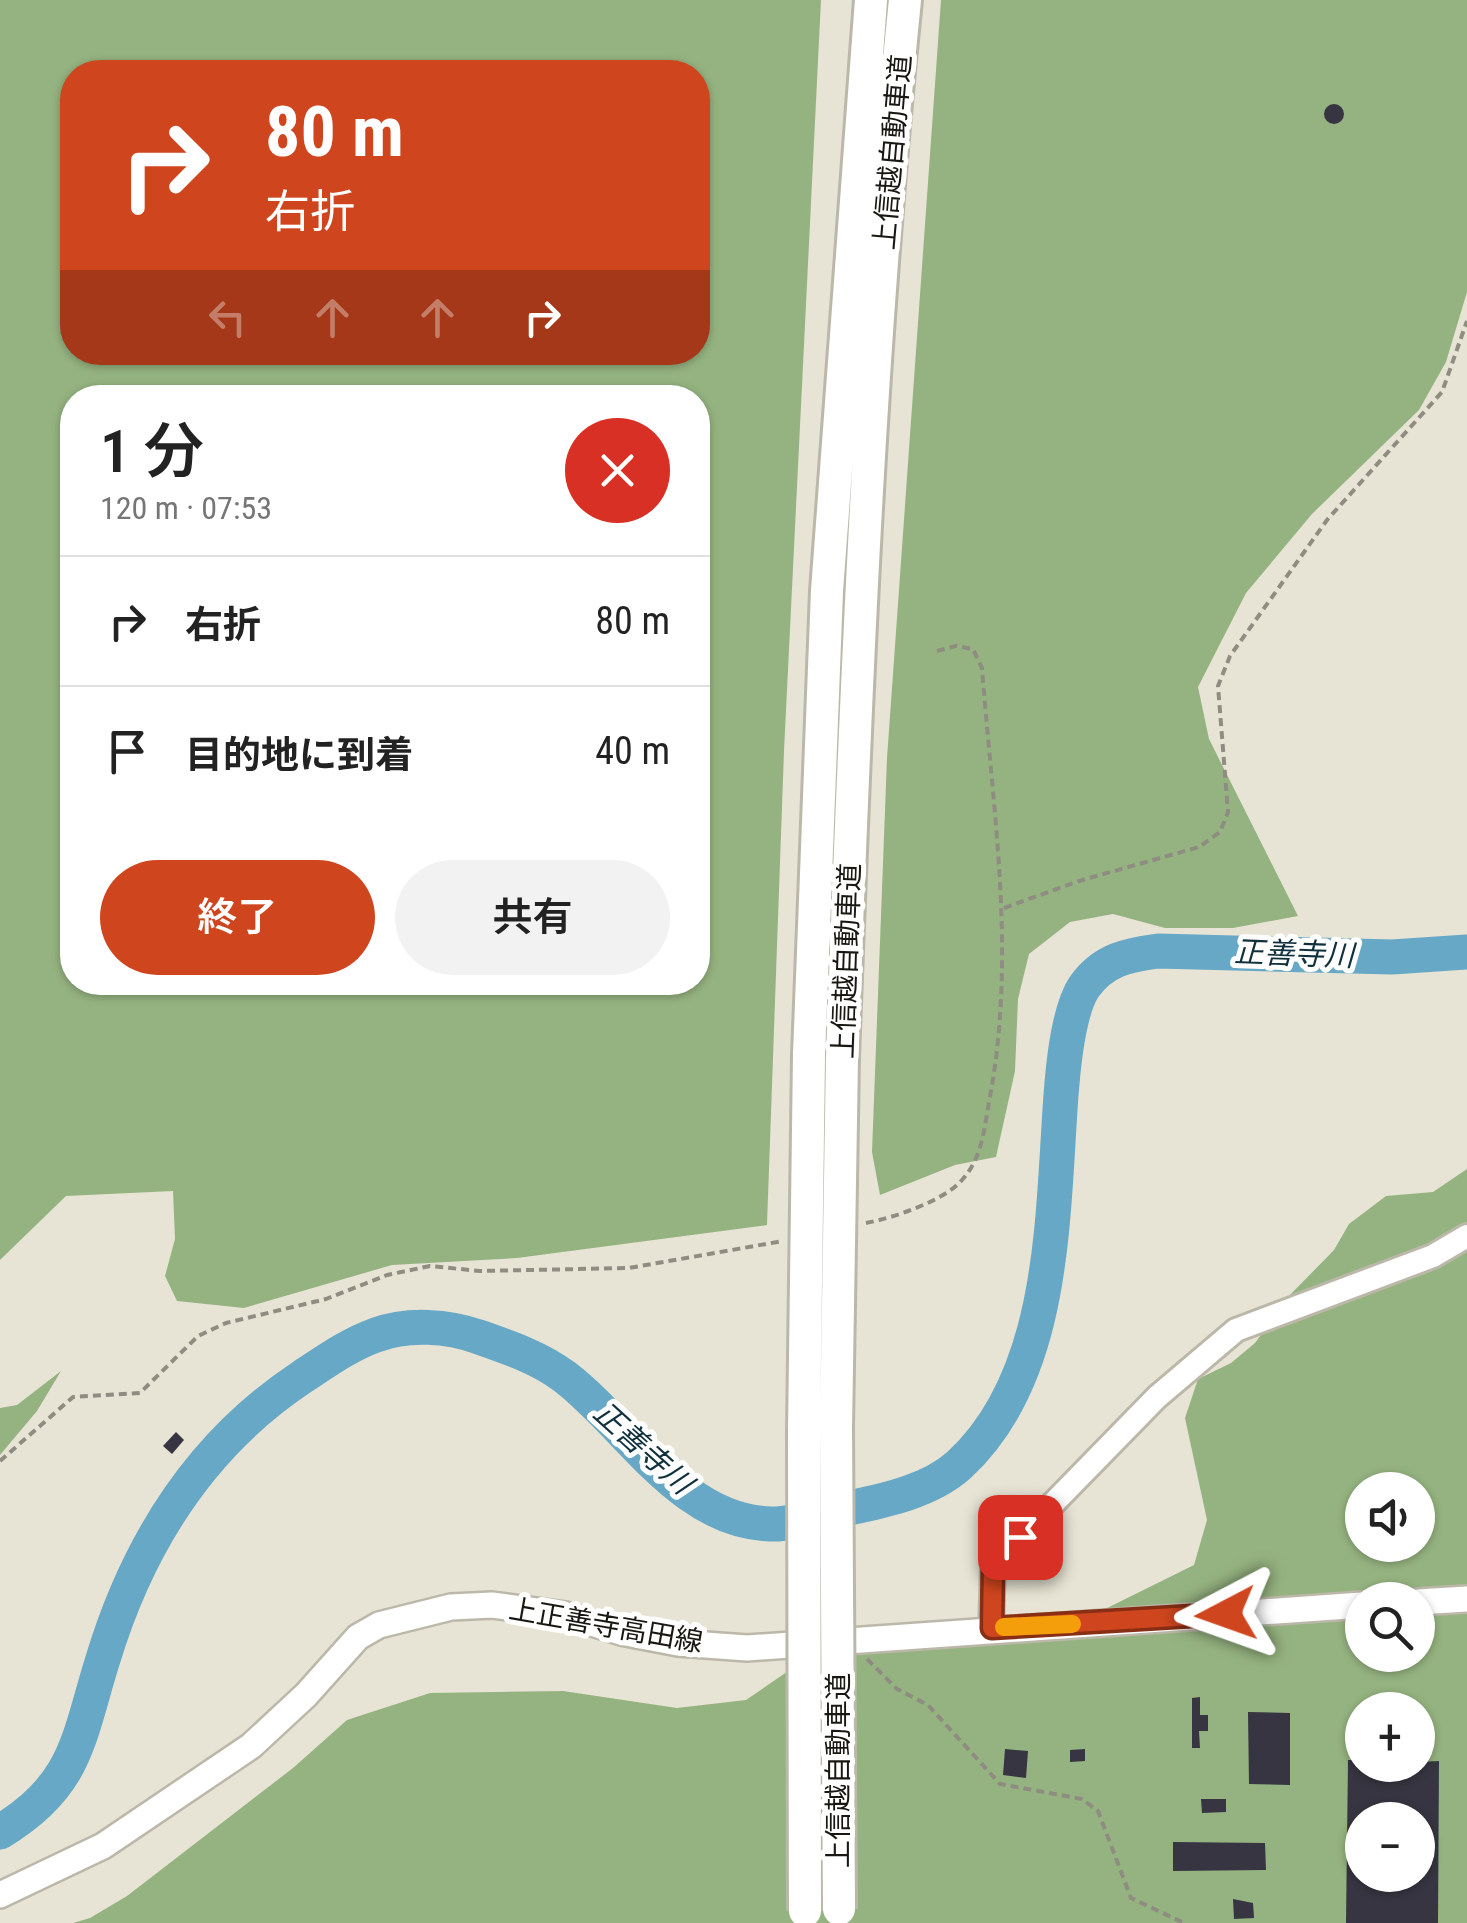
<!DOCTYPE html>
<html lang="ja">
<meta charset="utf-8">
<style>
:root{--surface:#fff;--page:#f2f2f2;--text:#222;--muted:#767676;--line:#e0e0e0;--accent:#cf461e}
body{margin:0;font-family:"Roboto Condensed","Noto Sans JP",sans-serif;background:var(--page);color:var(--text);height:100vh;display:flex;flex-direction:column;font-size:38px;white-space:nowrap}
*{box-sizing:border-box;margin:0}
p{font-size:32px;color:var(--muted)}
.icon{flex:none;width:55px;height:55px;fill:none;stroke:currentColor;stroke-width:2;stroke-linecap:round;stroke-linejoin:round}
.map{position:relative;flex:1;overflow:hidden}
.drawer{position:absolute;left:60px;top:385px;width:650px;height:610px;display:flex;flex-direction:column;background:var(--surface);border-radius:40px;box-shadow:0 2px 8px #0004}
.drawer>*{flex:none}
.top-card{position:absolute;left:60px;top:60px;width:650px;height:305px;border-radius:40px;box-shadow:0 2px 8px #0004;background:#cf461e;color:#fff;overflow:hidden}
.fabs{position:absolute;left:1345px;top:1472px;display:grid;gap:20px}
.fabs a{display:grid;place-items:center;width:90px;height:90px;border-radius:50%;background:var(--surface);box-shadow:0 2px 8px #0004;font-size:50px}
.pin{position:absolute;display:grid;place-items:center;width:85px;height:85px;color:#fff;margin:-42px;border-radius:20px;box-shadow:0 5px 15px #0006}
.me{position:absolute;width:110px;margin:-55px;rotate:266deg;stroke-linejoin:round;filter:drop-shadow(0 0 8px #0008)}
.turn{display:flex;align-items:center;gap:35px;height:210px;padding:0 40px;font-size:45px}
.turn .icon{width:130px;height:130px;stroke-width:2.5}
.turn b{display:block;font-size:70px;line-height:85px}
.lanes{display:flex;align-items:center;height:95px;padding:0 40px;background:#0003;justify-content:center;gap:50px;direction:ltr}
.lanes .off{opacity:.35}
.round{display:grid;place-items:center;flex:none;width:105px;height:105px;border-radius:52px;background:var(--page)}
.headline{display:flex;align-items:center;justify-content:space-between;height:170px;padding:0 40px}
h1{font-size:60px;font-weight:600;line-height:75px}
.cta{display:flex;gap:20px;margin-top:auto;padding:20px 40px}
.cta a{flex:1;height:115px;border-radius:60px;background:var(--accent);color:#fff;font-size:40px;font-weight:600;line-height:115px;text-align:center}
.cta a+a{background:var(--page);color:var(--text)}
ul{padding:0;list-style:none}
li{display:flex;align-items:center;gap:30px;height:130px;padding:0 40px;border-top:2px solid var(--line)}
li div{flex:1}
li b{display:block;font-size:38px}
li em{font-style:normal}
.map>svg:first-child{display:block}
.forest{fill:#95b380;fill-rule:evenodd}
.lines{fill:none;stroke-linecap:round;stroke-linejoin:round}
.river{stroke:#66a8c5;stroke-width:35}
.building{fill:#363541;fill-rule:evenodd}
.tertiary-casing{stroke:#bcb8a9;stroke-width:28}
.secondary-casing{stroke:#bcb8a9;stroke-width:30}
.motorway-casing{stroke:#bcb8a9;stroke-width:38}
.path{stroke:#8f8c82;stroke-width:4;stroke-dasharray:8 5;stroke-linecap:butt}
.tertiary{stroke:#fff;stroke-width:22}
.secondary{stroke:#fff;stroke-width:25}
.motorway{stroke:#fff;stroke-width:32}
.motorway-bridge-casing{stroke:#bcb8a9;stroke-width:38;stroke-linecap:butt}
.motorway-bridge{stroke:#fff;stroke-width:32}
.route-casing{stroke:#872e14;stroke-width:25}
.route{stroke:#cf461e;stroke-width:18}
.slow{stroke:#f59e0b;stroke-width:18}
.labels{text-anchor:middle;stroke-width:10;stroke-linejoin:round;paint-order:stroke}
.street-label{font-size:28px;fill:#181712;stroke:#fff}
.water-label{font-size:30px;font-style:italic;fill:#10303d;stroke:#fff}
</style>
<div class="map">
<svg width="1467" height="1923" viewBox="0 0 1467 1923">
<rect width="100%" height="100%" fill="#e8e4d5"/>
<path class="forest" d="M0,0h821l-37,751 -17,474 -250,33 -125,7 -148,43 -67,-7 -12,-25 10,-37 -2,-48 -107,5 -66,64zM72,72h626v280h-626zM72,398h626v584h-626z
M941,0h526v292l-21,70 -27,48 -107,104 -66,79 -48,94 11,52 89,177 -65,12h-68l-52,-14 -43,8 -41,32 -11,45 -3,72 -19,86 -41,8 -75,30 -8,-43 15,-394z
M1467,1169v754h-1394l17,-5 37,-22 166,-128 54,-48 83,-27 133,-2 114,17 69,-8 64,-44 283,-41 101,-50 13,-45 -22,-102 13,-39 33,-16 24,-20 35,-48 44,-45 15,-26 37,-28 47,-4zM1362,1490h56v55h-56zM1362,1600h56v55h-56zM1362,1710h56v55h-56zM1362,1820h56v55h-56z
M61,1371l-24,40 -37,44v-47l17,-3z"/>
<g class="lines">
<path class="river" d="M0,1832c78,-47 78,-94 103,-173 35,-115 98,-215 199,-282 23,-15 48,-33 74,-42 32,-12 72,-9 103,2 29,10 61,21 86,40 64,49 115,144 205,147 23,1 52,-10 74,-15 38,-8 85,-17 115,-44 90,-83 93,-226 100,-339 2,-35 6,-110 25,-139 19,-27 43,-32 74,-36l234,6 75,-5"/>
</g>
<path class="building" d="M1324 114a10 10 0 1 1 20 0a10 10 0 1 1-20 0Z
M176,1432l8,8 -12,14 -9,-8z
M1200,1697v18h8v16h-9l1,17h-8v-50z
M1248,1712l42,1v72l-41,-1z
M1005,1749l23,2 -2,27 -23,-3z
M1085,1749v12l-15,1v-12z
M1348,1760h14v5l77,-4 -1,162h-92zM1362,1820h56v55h-56z
M1201,1799h25v13l-24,1z
M1173,1842l92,1 1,27 -93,1z
M1233,1899l20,4 1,15 -20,1z"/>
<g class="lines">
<g class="tertiary-casing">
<path id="tertiary" d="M991,1628l2,-63 164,-168 79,-67 197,-74 34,-20"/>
</g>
<g class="secondary-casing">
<path id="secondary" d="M1418,1602l49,-3
M0,1895l103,-49 148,-100 55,-51 52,-58 21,-12 72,-18 41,-2 74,10 55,17 57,11 69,5 615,-43"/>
</g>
<g class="motorway-casing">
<path id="motorway" d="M809,1055l18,-464 44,-591
M842,1058c13,-353 27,-707 63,-1058"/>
</g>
<path class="path" d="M1004,908l75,-27 120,-34 21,-15 8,-20 -10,-126 12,-30 97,-136 115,-128 25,-71
M866,1223c27,-5 78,-22 96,-43 20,-22 22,-50 27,-78 28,-145 4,-289 -7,-434l-9,-19 -17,-3 -19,5
M0,1461l73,-64 67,-4 58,-57 28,-13 100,-24 61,-24 43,-9 50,5 149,-3 154,-27
M867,1659l30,30 31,16 72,79 82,15 16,12 33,87 53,25"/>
<use href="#tertiary" class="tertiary"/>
<use href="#secondary" class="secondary"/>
<use href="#motorway" class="motorway"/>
<g class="motorway-bridge-casing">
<path id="motorway-bridge" d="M839,1909l-3,-481 6,-370
M805,1911l-1,-479 5,-377"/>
</g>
<use href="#motorway-bridge" class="motorway-bridge"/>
</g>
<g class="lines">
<g class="route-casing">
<path id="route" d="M1020,1537l-27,27 -1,64 234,-14"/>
</g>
<use href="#route" class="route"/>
<path class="slow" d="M1004,1627l68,-3"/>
</g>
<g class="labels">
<g class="street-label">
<text transform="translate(892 152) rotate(-85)" y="10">上信越自動車道</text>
<text transform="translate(846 961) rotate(-88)" y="10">上信越自動車道</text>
<text transform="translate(606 1625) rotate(10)" y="10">上正善寺高田線</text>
<text transform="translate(838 1770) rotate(-90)" y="10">上信越自動車道</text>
</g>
<g class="water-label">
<text transform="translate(1294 954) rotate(2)" y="10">正善寺川</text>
<text transform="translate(643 1448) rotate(42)" y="10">正善寺川</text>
</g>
</g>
</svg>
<div class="fabs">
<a><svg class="icon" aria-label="sound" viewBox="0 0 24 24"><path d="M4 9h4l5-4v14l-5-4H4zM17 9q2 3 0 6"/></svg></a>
<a><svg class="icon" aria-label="search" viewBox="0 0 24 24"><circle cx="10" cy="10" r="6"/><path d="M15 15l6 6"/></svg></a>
<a>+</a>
<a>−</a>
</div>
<div class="pin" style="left:1020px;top:1537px;background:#d93025"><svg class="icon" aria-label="arrive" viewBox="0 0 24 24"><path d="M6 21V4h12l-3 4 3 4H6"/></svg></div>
<svg class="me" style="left:1226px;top:1614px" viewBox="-20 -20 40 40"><path d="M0-17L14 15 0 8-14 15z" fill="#cf461e" stroke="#fff" stroke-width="4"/></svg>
<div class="top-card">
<div class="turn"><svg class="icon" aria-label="right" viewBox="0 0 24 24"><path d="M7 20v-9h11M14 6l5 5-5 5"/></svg><div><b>80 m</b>右折</div></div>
<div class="lanes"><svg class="icon off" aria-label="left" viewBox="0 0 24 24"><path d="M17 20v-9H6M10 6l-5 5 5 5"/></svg><svg class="icon off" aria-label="ahead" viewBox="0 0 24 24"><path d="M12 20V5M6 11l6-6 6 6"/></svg><svg class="icon off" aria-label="ahead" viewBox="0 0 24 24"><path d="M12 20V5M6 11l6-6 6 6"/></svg><svg class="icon" aria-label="right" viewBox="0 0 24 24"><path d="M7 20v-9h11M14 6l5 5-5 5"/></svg></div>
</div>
<section class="drawer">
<div class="headline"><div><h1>1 分</h1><p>120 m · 07:53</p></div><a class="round" style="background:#d93025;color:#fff"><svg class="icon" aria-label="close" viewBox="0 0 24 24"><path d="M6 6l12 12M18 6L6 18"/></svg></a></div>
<ul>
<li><svg class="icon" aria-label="right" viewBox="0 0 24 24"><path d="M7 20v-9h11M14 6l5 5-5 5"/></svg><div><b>右折</b></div><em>80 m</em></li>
<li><svg class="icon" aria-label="arrive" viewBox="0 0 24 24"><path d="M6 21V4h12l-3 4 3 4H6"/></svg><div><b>目的地に到着</b></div><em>40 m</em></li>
</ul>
<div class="cta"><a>終了</a><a>共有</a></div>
</section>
</div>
